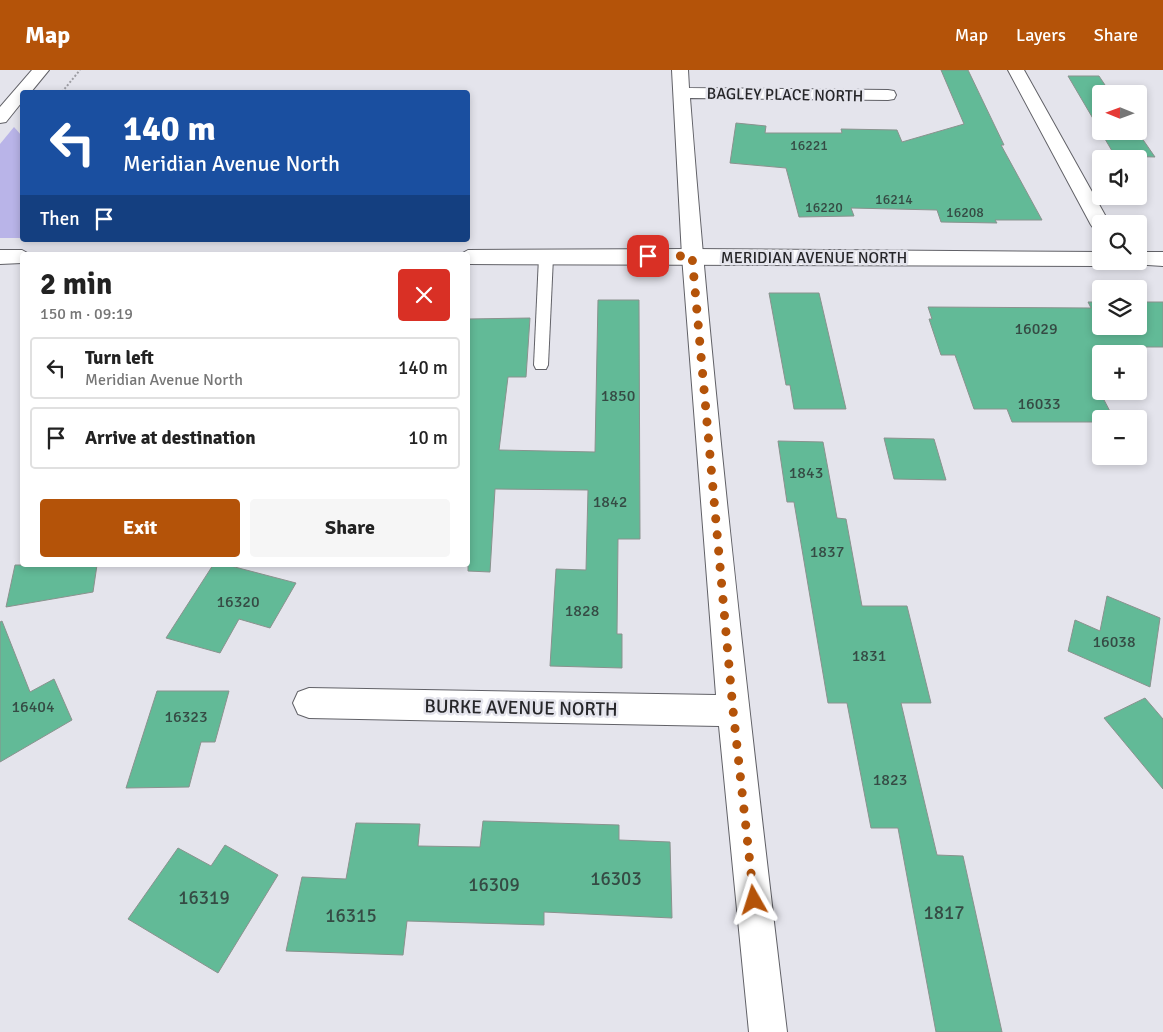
<!DOCTYPE html>
<meta charset="utf-8">
<style>
:root{--surface:#fff;--page:#f6f6f6;--text:#222;--muted:#767676;--line:#e0e0e0;--accent:#b45309}
body{margin:0;font-family:Signika,sans-serif;background:var(--page);color:var(--text);height:100vh;display:flex;flex-direction:column;font-size:19px;white-space:nowrap}
*{box-sizing:border-box;margin:0}
p{font-size:16px;color:var(--muted)}
.icon{flex:none;width:28px;height:28px;fill:none;stroke:currentColor;stroke-width:2;stroke-linecap:round;stroke-linejoin:round}
.map{position:relative;flex:1;overflow:hidden}
.drawer{position:absolute;left:20px;top:182px;width:450px;height:315px;display:flex;flex-direction:column;background:var(--surface);border-radius:5px;box-shadow:0 2px 8px #0003}
.drawer>*{flex:none}
.top-card{position:absolute;left:20px;top:20px;width:450px;height:152px;border-radius:5px;box-shadow:0 2px 8px #0003;background:#1a4fa0;color:#fff;overflow:hidden}
.needle{width:32px;rotate:271deg}
.tools{position:absolute;left:1092px;top:15px;display:grid;gap:10px}
.tools a{display:grid;place-items:center;width:55px;height:55px;border-radius:5px;background:var(--surface);box-shadow:0 2px 8px #0003;font-size:25px}
.pin{position:absolute;display:grid;place-items:center;width:42px;height:42px;color:#fff;margin:-21px;border-radius:10px;box-shadow:0 2px 8px #0006}
.me{position:absolute;width:55px;margin:-28px;rotate:354deg;stroke-linejoin:round;filter:drop-shadow(0 0 4px #0008)}
.turn{display:flex;align-items:center;gap:18px;height:105px;padding:0 20px;font-size:22px}
.turn .icon{width:65px;height:65px;stroke-width:2.5}
.turn b{display:block;font-size:35px;line-height:42px}
.then{display:flex;align-items:center;height:48px;padding:0 20px;background:#0003;gap:10px;font-size:19px}
.round{display:grid;place-items:center;flex:none;width:52px;height:52px;border-radius:5px;background:var(--page)}
.overview{display:flex;align-items:center;justify-content:space-between;height:85px;padding:0 20px}
h1{font-size:30px;font-weight:700;line-height:38px}
.primary-button{display:flex;gap:10px;margin-top:auto;padding:10px 20px}
.primary-button a{flex:1;height:58px;border-radius:5px;background:var(--accent);color:#fff;font-size:20px;font-weight:700;line-height:58px;text-align:center}
.primary-button a+a{background:var(--page);color:var(--text)}
ul{padding:0;list-style:none}
li{display:flex;align-items:center;gap:15px;height:62px;margin:0 10px 8px;padding:0 10px;border:2px solid var(--line);border-radius:5px}
li div{flex:1}
li b{display:block;font-size:19px}
li em{font-style:normal}
header{display:flex;align-items:center;gap:30px;box-sizing:border-box;height:70px;padding:0 25px;background:var(--accent);color:#fff}
header strong{font-size:24px}
nav{display:flex;gap:28px;margin-inline-start:auto;font-size:18px}
.map>svg:first-child{display:block}
.green{fill:#b9b4e8}
.building{fill:#62ba97;stroke:#8a928e}
.lines{fill:none;stroke-linecap:round;stroke-linejoin:round}
.service-casing{stroke:#616167;stroke-width:2}
.minor-casing{stroke:#616167;stroke-width:2}
.tertiary-casing{stroke:#616167;stroke-width:2}
.path{stroke:#9d9da3;stroke-width:2;stroke-dasharray:2 2;stroke-linecap:butt}
.service{fill:#fff;fill-rule:evenodd}
.minor{fill:#fff;fill-rule:evenodd}
.tertiary{fill:#fff;fill-rule:evenodd}
.route{stroke:#b45309;stroke-width:9;stroke-dasharray:0 16.2}
.labels{text-anchor:middle;stroke-width:5;stroke-linejoin:round;paint-order:stroke}
.far-number-label{font-size:14px;fill:#354b44}
.far-street-label{font-size:16px;fill:#262629;stroke:#e4e4ec}
.number-label{font-size:16px;fill:#354b44}
.street-label{font-size:19px;fill:#262629;stroke:#e4e4ec}
.near-number-label{font-size:19px;fill:#354b44}
</style>
<header>
<strong>Map</strong>
<nav><a>Map</a><a>Layers</a><a>Share</a></nav>
</header>
<div class="map">
<svg width="1163" height="962" viewBox="0 0 1163 962">
<rect width="100%" height="100%" fill="#e4e4ec"/>
<path class="green" d="M14,57l8,9v102h-22v-94z"/>
<path class="building" d="M941,0h27l36,75h-3l41,75h-47l2,3 -56,-1 -4,-12 -86,-2 3,8 -55,1 -13,-49 -56,-5 6,-40 30,3 -1,7h77l-1,-4 56,1 5,12 62,-18z
M1068,6h31l12,18h-10v37h36l18,26 -40,-1z
M769,223h50l27,116h-52l-4,-24h-4z
M598,230h41l1,239h-22l-1,95h5v34l-72,-2 6,-97 30,1 2,-80 -93,-1 -5,83 -22,-1v-252l62,-1 -4,59h-18l-9,73 96,2z
M1088,232h13v24h38v-24h24v45h-17l-7,8 -38,-1v37h7l-5,7 11,21h-13v3h-89l-5,-13h-33l-19,-54h-14l-12,-36h3l-4,-12 163,1z
M884,368l50,1 12,41 -52,-1z
M778,371l45,1 14,76 9,1 16,87h45l24,97h-30l36,152 26,1 39,176h-66l-38,-204h-27l-24,-125h-19l-34,-201h-7z
M15,495h82l-4,27 -87,15z
M213,495h14l69,18 -26,45 -31,-9 -19,34 -54,-15z
M1107,526l53,22 -10,69 -82,-36 7,-31 25,11z
M2,551l28,71 24,-13 18,41 -72,42v-140z
M157,621h72l-14,51h-14l-12,45 -63,1z
M1145,628l18,21v70l-59,-71z
M483,751l136,4v15l51,2 2,76 -128,-6v13l-137,-4 -4,34 -117,-4 16,-74 44,2 10,-56 64,1 -2,22 62,1z
M225,775l53,30 -60,98 -90,-54 50,-71 33,18z"/>
<g class="lines">
<g class="service-casing">
<path id="service" d="M546,183l7,4 -5,108 -2,4h-10l-2,-4 5,-108z"/>
</g>
<g class="minor-casing">
<path id="minor" d="M32,0h17l-18,22h-9v10l-16,20 -6,1v-16z
M672,0h16l1,18 199,2 6,1 2,4 -2,4 -6,1 -198,-2c24,312 60,623 97,934h-38l-30,-306 -410,-8 -11,-4 -5,-11 5,-11 11,-4 407,7 -34,-439z
M1008,0h16l86,154h-9v7l-7,-2 -3,-4z"/>
</g>
<g class="tertiary-casing">
<path id="tertiary" d="M692,179l409,3v9h9l-9,5 -633,-2v-9h-9l9,-5z
M0,180h22l9,5h-9v8l-22,1z
M1139,182h24v14l-31,-2 -2,-3h9z"/>
</g>
<path class="path" d="M62,22l18,-22"/>
<use href="#service" class="service"/>
<use href="#minor" class="minor"/>
<use href="#tertiary" class="tertiary"/>
</g>
<g class="lines">
<path class="route" d="M648,186h44l41,454 21,190"/>
</g>
<g class="labels">
<g class="far-number-label">
<text x="809" y="80">16221</text>
<text x="894" y="134">16214</text>
<text x="824" y="142">16220</text>
<text x="965" y="147">16208</text>
</g>
<g class="far-street-label">
<text transform="translate(785 24) rotate(1)" y="6">BAGLEY PLACE NORTH</text>
<text x="814" y="193">MERIDIAN AVENUE NORTH</text>
</g>
<g class="number-label">
<text x="1036" y="264">16029</text>
<text x="618" y="331">1850</text>
<text x="1039" y="339">16033</text>
<text x="806" y="408">1843</text>
<text x="610" y="437">1842</text>
<text x="827" y="487">1837</text>
<text x="238" y="537">16320</text>
<text x="582" y="546">1828</text>
<text x="1114" y="577">16038</text>
<text x="869" y="591">1831</text>
<text x="33" y="642">16404</text>
<text x="186" y="652">16323</text>
<text x="890" y="715">1823</text>
</g>
<g class="street-label">
<text transform="translate(521 637) rotate(1)" y="7">BURKE AVENUE NORTH</text>
</g>
<g class="near-number-label">
<text x="616" y="815">16303</text>
<text x="494" y="821">16309</text>
<text x="204" y="834">16319</text>
<text x="944" y="849">1817</text>
<text x="351" y="852">16315</text>
</g>
</g>
</svg>
<div class="tools">
<a><svg class="needle" viewBox="-14 -14 28 28"><path d="M0-13l5 13h-10z" fill="#e53935"/><path d="M0 13l5-13h-10z" fill="#767676"/></svg></a>
<a><svg class="icon" aria-label="sound" viewBox="0 0 24 24"><path d="M4 9h4l5-4v14l-5-4H4zM17 9q2 3 0 6"/></svg></a>
<a><svg class="icon" aria-label="search" viewBox="0 0 24 24"><circle cx="10" cy="10" r="6"/><path d="M15 15l6 6"/></svg></a>
<a><svg class="icon" aria-label="layers" viewBox="0 0 24 24"><path d="M12 4l9 5-9 5-9-5zM3 14l9 5 9-5"/></svg></a>
<a>+</a>
<a>−</a>
</div>
<div class="pin" style="left:648px;top:186px;background:#d93025"><svg class="icon" aria-label="arrive" viewBox="0 0 24 24"><path d="M6 21V4h12l-3 4 3 4H6"/></svg></div>
<svg class="me" style="left:754px;top:830px" viewBox="-20 -20 40 40"><path d="M0-17L14 15 0 8-14 15z" fill="#b45309" stroke="#fff" stroke-width="4"/></svg>
<div class="top-card">
<div class="turn"><svg class="icon" aria-label="left" viewBox="0 0 24 24"><path d="M17 20v-9H6M10 6l-5 5 5 5"/></svg><div><b>140 m</b>Meridian Avenue North</div></div>
<div class="then">Then<svg class="icon" aria-label="arrive" viewBox="0 0 24 24"><path d="M6 21V4h12l-3 4 3 4H6"/></svg></div>
</div>
<section class="drawer">
<div class="overview"><div><h1>2 min</h1><p>150 m · 09:19</p></div><a class="round" style="background:#d93025;color:#fff"><svg class="icon" aria-label="close" viewBox="0 0 24 24"><path d="M6 6l12 12M18 6L6 18"/></svg></a></div>
<ul>
<li><svg class="icon" aria-label="left" viewBox="0 0 24 24"><path d="M17 20v-9H6M10 6l-5 5 5 5"/></svg><div><b>Turn left</b><p>Meridian Avenue North</p></div><em>140 m</em></li>
<li><svg class="icon" aria-label="arrive" viewBox="0 0 24 24"><path d="M6 21V4h12l-3 4 3 4H6"/></svg><div><b>Arrive at destination</b></div><em>10 m</em></li>
</ul>
<div class="primary-button"><a>Exit</a><a>Share</a></div>
</section>
</div>
